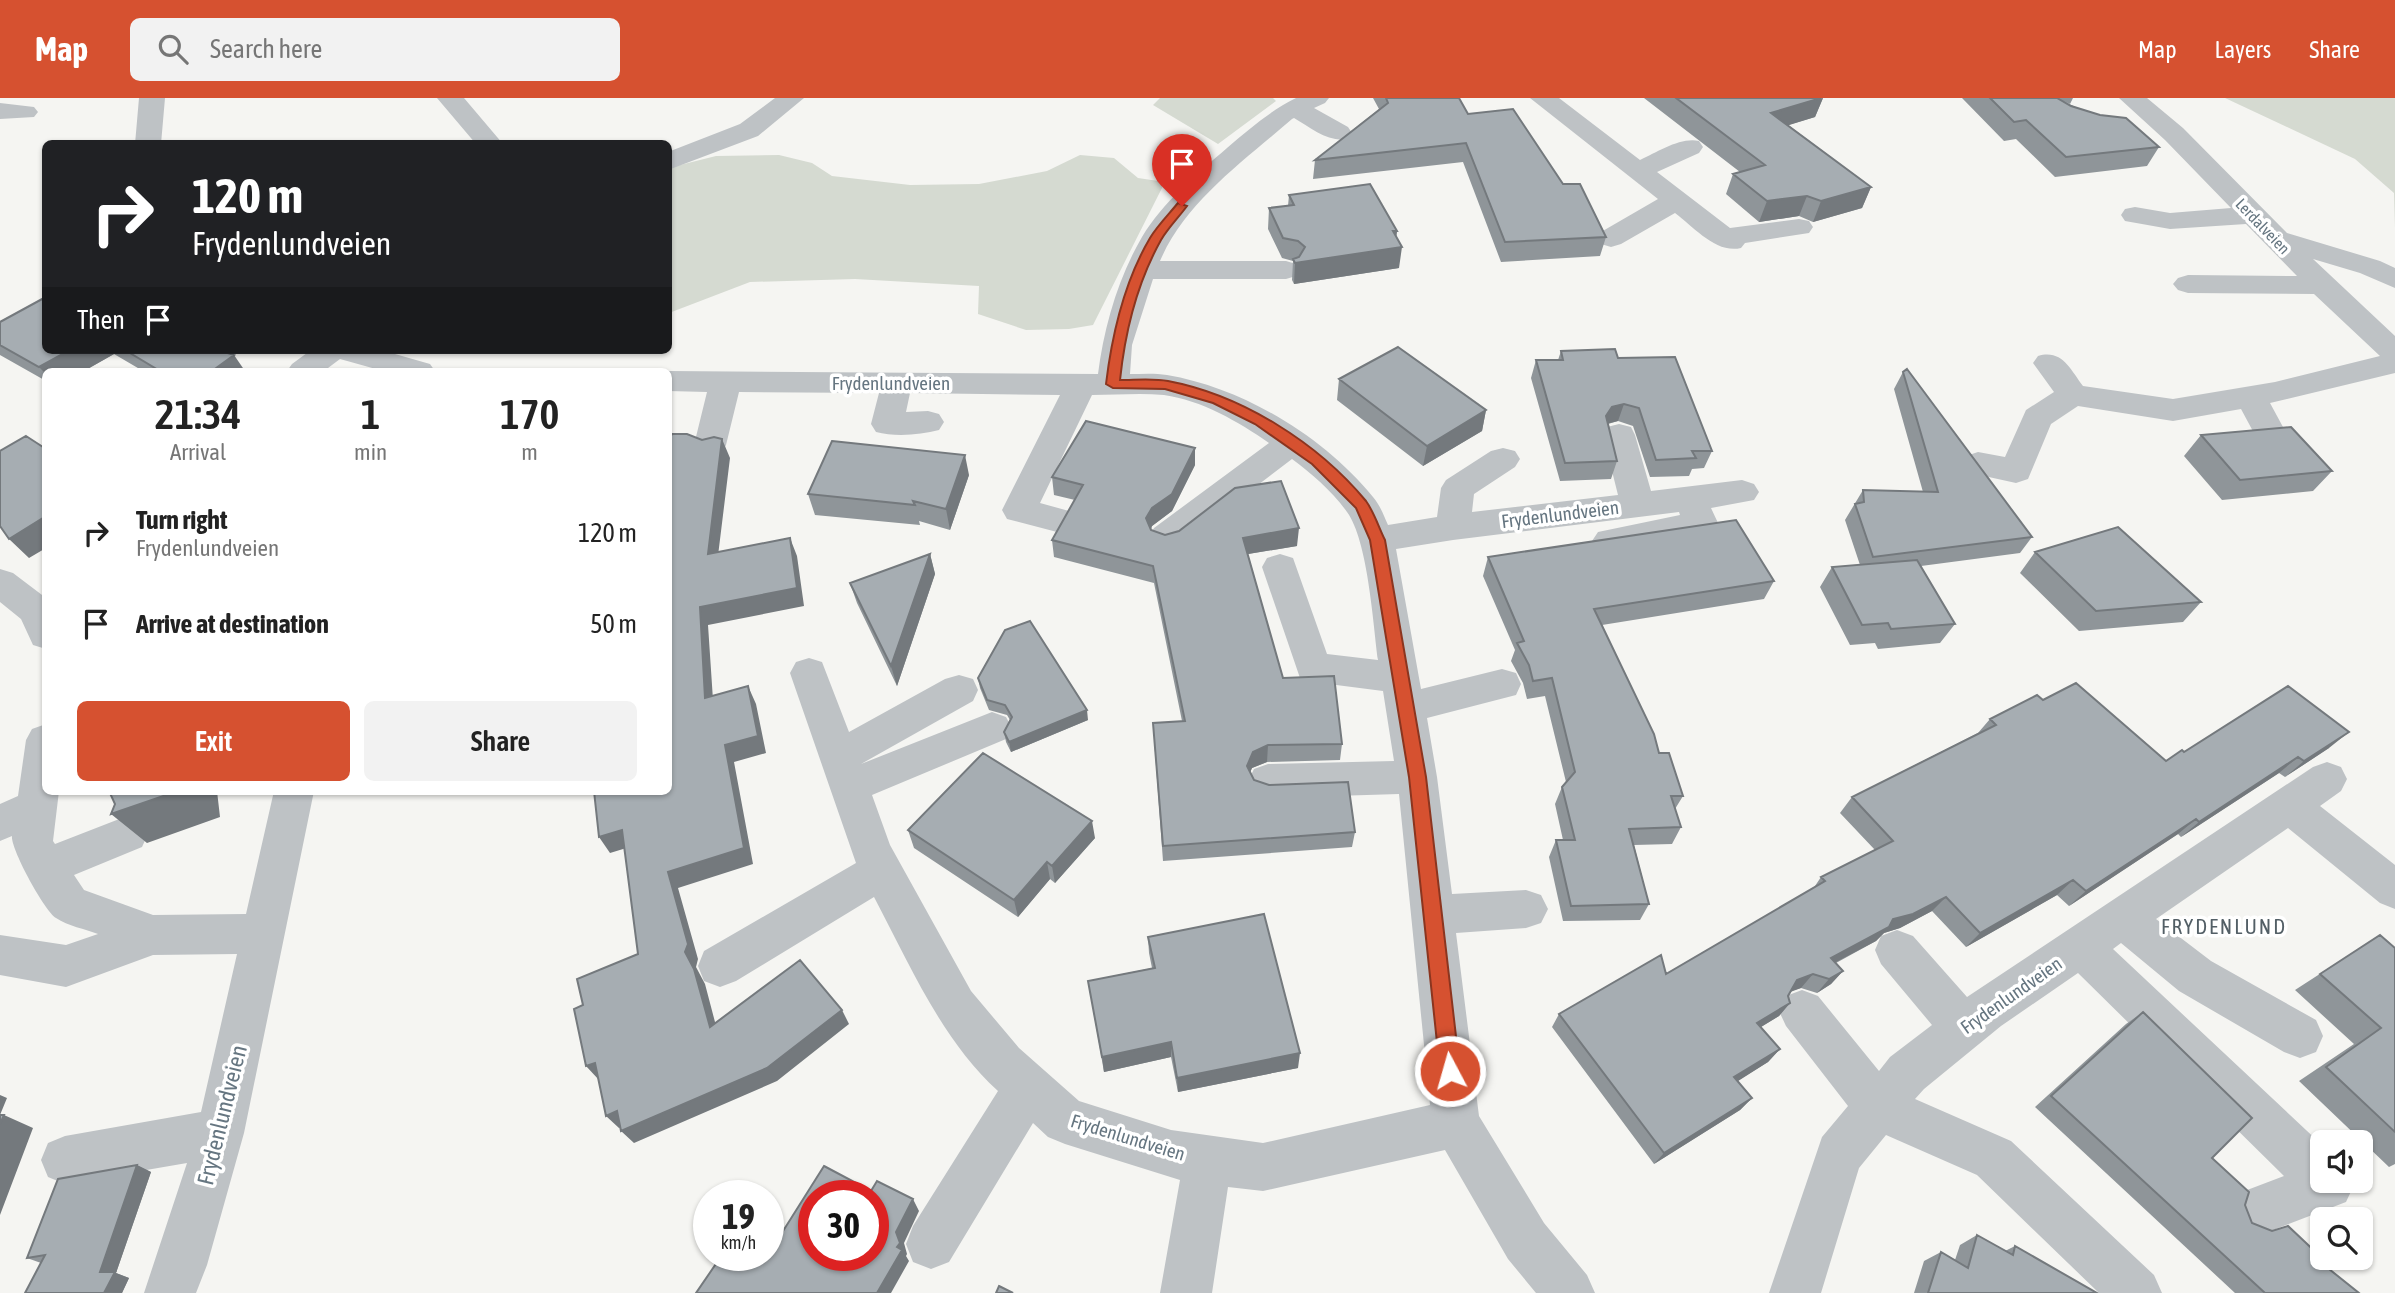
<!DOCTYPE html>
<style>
:root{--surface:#fff;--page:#f2f2f2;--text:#222;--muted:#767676;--accent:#d65130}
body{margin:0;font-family:"Asap Condensed",sans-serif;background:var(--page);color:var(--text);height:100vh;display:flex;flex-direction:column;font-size:26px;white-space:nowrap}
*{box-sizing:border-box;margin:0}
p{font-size:23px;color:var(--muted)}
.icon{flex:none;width:38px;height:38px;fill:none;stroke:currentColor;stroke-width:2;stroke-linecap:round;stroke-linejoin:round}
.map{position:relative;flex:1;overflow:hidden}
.sheet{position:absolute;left:42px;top:270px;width:630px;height:427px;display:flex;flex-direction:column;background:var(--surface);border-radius:10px;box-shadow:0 2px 5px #0004}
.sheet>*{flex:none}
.guide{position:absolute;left:42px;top:42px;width:630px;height:214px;border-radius:10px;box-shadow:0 2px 5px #0004;background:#202124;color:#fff;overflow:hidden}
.buttons{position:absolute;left:2310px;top:1032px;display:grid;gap:14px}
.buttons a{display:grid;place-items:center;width:63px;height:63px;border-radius:10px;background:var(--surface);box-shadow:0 2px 5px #0004;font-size:35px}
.speed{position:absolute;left:693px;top:1082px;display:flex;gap:14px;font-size:35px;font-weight:700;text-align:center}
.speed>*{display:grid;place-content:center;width:91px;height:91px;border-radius:50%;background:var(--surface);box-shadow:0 2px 5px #0004;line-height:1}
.speed small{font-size:18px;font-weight:400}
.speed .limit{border:10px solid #d22;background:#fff;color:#111}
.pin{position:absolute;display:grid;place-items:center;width:60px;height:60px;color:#fff;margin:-72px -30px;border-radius:50% 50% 50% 0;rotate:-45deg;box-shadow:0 0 7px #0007}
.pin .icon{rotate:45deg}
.me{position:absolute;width:77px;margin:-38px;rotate:354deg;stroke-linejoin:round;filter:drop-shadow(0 0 5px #0008)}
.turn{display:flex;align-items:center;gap:24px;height:147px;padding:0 35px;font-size:32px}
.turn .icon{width:91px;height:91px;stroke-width:2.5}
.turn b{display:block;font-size:49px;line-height:60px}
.then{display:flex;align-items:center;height:66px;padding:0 35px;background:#0003;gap:14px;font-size:26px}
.eta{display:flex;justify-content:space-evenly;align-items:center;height:119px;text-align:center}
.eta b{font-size:42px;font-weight:600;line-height:49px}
.action{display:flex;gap:14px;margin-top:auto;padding:14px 35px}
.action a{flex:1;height:80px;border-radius:10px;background:var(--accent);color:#fff;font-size:28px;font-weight:600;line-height:80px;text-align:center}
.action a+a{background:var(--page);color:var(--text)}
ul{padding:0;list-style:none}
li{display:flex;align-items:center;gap:21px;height:91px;padding:0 35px}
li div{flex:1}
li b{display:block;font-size:26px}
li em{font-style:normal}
header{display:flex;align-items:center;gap:42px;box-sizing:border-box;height:98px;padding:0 35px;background:var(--accent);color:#fff}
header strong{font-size:33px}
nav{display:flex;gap:38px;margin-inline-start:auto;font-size:24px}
.search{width:490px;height:63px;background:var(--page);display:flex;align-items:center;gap:18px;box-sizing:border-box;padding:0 24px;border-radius:10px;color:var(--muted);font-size:26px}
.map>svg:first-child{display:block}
.green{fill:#d5dad1}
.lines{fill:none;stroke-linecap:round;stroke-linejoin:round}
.minor{fill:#bec2c5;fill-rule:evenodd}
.wall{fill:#8f9599}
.shaded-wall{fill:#74797d}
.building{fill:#a6adb2;stroke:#74797d;stroke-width:2;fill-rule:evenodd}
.route{fill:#d65130;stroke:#8b351f;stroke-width:2}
.labels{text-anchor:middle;stroke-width:7;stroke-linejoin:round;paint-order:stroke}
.far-street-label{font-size:16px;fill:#667681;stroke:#fff}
.street-label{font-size:19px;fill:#667681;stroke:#fff}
.neighbourhood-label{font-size:21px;letter-spacing:2px;fill:#535f66;stroke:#fff}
.near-street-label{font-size:23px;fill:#667681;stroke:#fff}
</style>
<header>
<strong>Map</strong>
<div class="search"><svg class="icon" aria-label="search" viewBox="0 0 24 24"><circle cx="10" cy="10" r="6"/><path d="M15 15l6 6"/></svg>Search here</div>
<nav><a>Map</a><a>Layers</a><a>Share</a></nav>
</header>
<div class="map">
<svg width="2395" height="1195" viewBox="0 0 2395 1195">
<rect width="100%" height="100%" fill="#f5f5f2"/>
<path class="green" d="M1160,0h113l3,3 -58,43 -65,-39z
M2225,0h170v130l-1,-35 -39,-34z
M779,57l33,8 20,13 78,9 69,-1 68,-13 33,-16 34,3 24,20 27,4 -72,143 -24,4 -43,1 -48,-16 1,-28 -124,-7 -105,3 -81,31 -1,-145 48,-12z"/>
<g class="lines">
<path class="minor" d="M139,0h26l-4,46h-26z
M437,0h27l39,46h-27z
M775,0h29l-46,38 -90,34v-18l72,-28z
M1296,0h33l-4,5 -11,5 34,19 4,6 -4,6c-19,4 -37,-11 -54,-21l-2,1c-48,42 -106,82 -132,142h126l10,3 5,6 -5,6 -10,3h-133l-21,66 -2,29c12,0 25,-1 37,1 77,13 157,62 206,122 7,8 11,19 15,28l49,-8 4,-29 5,-8 45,-29 12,-3 12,3 5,8 -5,8 -41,27 -2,18 146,-17 -15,-60 4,-8 12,-3 12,3 4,8 16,56 91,-11 12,4 5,8 -5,8 -43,8 7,15 -5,9 -103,22 -12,-4 -6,-9 6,-9 82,-17 -1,-3 -226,28 -57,9 25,140 81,-20 14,4 5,11 -5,11 -89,23 10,59 15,117 74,-4 15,5 7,14 -7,14 -15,5 -70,5 23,183 65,107 43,52 8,18h-59l-28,-34 -63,-109 -182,41 -35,-4 -16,106h-52l20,-113 -115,-36 -17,-7 -15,-14 -84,139 -18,7 -18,-7 -7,-18 7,-18 85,-135c-57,-52 -88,-126 -124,-194l-138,84 -16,6 -16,-6 -6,-15 6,-15 152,-88 -66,-190 6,-11 13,-4 13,4 27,70 96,-53 14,-4 14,4 5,11 -5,11 -112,63 131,-52 14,5 6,11 -6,11 -134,56 18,50 81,146 48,57 60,53 92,29 92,13 167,-38 -31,-311 -131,4 -14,-5 -6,-12 6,-12 14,-5 126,-3 -11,-70 -70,-9 -13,-4 -38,-111 5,-9 13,-4 13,4 34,96 51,6c-5,-37 -10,-119 -31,-148 -14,-20 -36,-39 -55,-53l-114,87 -12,4 -12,-4 -5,-9 5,-9 115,-85c-30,-21 -68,-43 -105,-48 -24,-2 -49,0 -72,0l-52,108 29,8 5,9 -5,9 -12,3 -50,-13 -5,-9 58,-115 -150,-2 -4,19 22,-1 11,3 5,8 -5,8c-19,5 -44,7 -63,2l-5,-8 8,-31 -140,-1 -13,53 -4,8 -12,3 -12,-3 -4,-8 13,-53 -39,-1v-20l430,3c6,-47 20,-96 44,-137 21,-35 55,-63 85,-89 22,-19 43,-37 69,-50z
M1530,0h29l81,62c18,-8 40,-23 59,-19l4,6 -4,6 -42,19 73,56 69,-9 10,2 4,6 -4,6 -64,10 -4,5c-25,6 -47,-21 -66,-35l-54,31 -10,3 -10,-3 -4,-6 4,-6 57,-33z
M2119,0h28l36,30 104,105 93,28 15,7v20l-35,-15 -47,-14 82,77v37l-125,30 13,24 -4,8 -12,3 -12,-3 -14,-26 -68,12 -95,-15 -27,18 -23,55 -12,4 -50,-11 -5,-8 5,-8 12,-4 27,5 21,-47 28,-18 -21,-29 5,-7c24,-7 32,13 45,30l90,13 102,-17 105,-26 -66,-62 -126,-1 -10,-3 -5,-6 5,-6 10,-3 109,1 -51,-52 -76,5 -45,-8 -4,-6 4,-6 10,-2 35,6 61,-5 -66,-68z
M0,5l34,4 4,5 -4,5 -34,2z
M311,252h70l49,14 5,7h-52l-43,-12 -16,12h-37l5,-7z
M0,471l13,4 33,25v51l-13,-4 -12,-26 -21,-17z
M46,626v67h13l-6,50 2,3 72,-28 15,5 6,13 -6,13 -68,28 10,15 69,25 93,-1 28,-123h40l-70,342 -37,132 -11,28h-52l43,-130 -122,21 -17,-7 -7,-17 7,-17 17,-7 136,-24 36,-158 -84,1 -87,32 -66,-12v-40l66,10 32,-11c-13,-5 -30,-8 -42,-16 -11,-6 -46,-70 -44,-82l-12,5v-37l18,-8 8,-56 6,-11z
M2327,664l14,5 6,12 -6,12 -21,15 75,59v44l-15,-6 -92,-75 -132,91 55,42 105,59 7,16 -7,16 -16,6 -16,-6 -105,-61 -58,-48 -8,6 209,196v36h30l2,4 -8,17 -94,36 -18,-7 -7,-18 7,-18 50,-19 -206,-203 -77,53 -77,63 -9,10 96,42 143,134 8,18h-63l-122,-118 -91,-40 -27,33 -38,125h-52l53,-156 26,-31 -62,-80 -7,-15 7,-15 16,-6 16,6 61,75 11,-14 42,-32 -51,-61 -6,-14 6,-14 16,-6 16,6 54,61 346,-230z"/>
</g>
<path class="wall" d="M1373,0h86l9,16 95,70 43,53 -6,19 -99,6 -38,-100 -150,17 2,-19 64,-51z
M1644,0h179l-8,19 -27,8 83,62 -9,21 -49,14 -14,-6 -40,6 -33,-28 7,-20 7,-2z
M1962,0h111l-3,6 -9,-4 98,47 -12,19 -92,11 -39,-38 -12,2z
M1289,97l108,36 -1,5 3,32 -105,16 -2,-4 1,-19 -11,-3 -14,-29 1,-21 19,-2z
M0,224l46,28h172l27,21h-102l-29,-17 -30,17h-38v10l-46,-26z
M1561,253l57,7 94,93 -8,17 -12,1 -3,7 -39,1 -17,-51 -15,-5 -10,3 9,37 -6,18 -51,2 -29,-103 5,-18h22z
M1903,274l129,165 -12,16 -99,13 34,58 -15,19 -62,6 -3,-6 -25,2 -30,-58 12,-20 28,-2 -15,-45 18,-30 60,2 -29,-103z
M1339,281l147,31 -4,21 -59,35 -86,-66z
M2201,337l131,36 -19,20 -91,9 -38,-44z
M1195,367l-23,46 -20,15 -1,4 14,5 132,11 -49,8 35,124 59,66 -2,16 -73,2 -15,6 -2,4 4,8 101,52 -3,15 -189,14 -9,-122 28,-18 -28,-138 -100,-26 -2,-17 23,-40 -21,-5 -2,-18z
M969,377l-19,55 -31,-9 1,4 -105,-10 -7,-21z
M2035,454l166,50 -18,20 -104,9 -59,-58z
M930,456l5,20 -38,112 -40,-83 -7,-20z
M1488,459l286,24 -10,18 -162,26 57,128 24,43 -8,13 6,18 -9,17 -38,1 15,59 -9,16 -77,1 -14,-64 7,-17h7l-8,-36 7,-17 4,-5 -21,-86 -18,3 -4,-16 -12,-22 4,-11 -32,-74z
M978,580l110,42 -77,32 -5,-10 -2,-10 6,-12 -3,-5 -18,-5 -9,-22z
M2043,602l123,61 18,-9 145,-4 -44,29 -6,-4 -98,64 -3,-3 -109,72 -12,-11 -91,52 -34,-36 -32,17 -16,5 -8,8 -40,22 7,8 -12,13 -14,9 -16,-5 -10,3 -3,5 2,7 -11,13 -18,11 19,22 -12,13 -31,19 15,17 -12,12 -86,54 -102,-137 7,-13 107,-40 147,-85 8,-12 54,-27 -35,-37 12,-16 126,-64 12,-14z
M908,732l187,8 -40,45 -5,-4 -32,38 -104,-69z
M2380,837l15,13v216l-6,3 -90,-86 55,-37 -59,-54z
M1148,839l150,131 -120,24 -7,-35 -67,15 -16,-91 64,-13 -3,-15z
M2143,914l69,146 33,47 7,18 67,38 40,32h-124l-200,-186 91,-83z
M137,1067l14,7 -35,101 13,5 -7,15h-97l16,-30 -14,-5z
M1977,1137l28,16 10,-5 82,47h-183l10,-32 17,-9 14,8 5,-15z"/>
<path class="shaded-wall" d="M1823,0l-8,19 -51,16 7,-20z
M1871,89l-9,21 -49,14 8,-21z
M1807,98l-8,20 -40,6 8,-21z
M1393,133h4l-2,17 7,-1 -3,21 -105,16 1,-21z
M70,252h41l3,4 -30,17h-38v3l-7,-7z
M234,257l11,16h-33z
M1624,306l-6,17 -12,3v-8l6,-9z
M1486,312l-4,21 -59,35 4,-20z
M722,341l8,19 -14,114 -8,-18z
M1195,350v17l-23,46 -20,15 -5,10 -1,-18 6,-10z
M965,357l4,20 -19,55 -4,-21z
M46,418v32l-17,10 -20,-19z
M1299,430l-2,18 -55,9 1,-17z
M790,440l7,18 7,50 -96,19 6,90 -9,-17 -5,-91z
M930,456l5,20 -38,112 -6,-20z
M748,588l8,18 10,49 -32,9 19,102 -75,24 20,71 -2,8 9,17 15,57 -10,-14 -25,-75 -17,-80 57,-127z
M1087,612l1,10 -77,32 -2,-10z
M2349,634l-20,16 -44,29 19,-16z
M1268,647l-1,17 -15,6 -6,14 1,-16 6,-14z
M2298,659l-19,16 -98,64 18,-15z
M178,693h39l3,26 -73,26 -36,-29z
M2196,721l-18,15 -109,72 17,-15z
M1092,723l3,17 -40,45 -3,-17z
M622,732l11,16 -23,7 -11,-16z
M1047,764l3,17 -32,38 -4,-17z
M2073,782l-16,15 -91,52 14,-14z
M1946,799l-14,14 -32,17 -16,5 -8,8 -57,30 12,-13 62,-39z
M1843,873l-12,13 -14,9 12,-14z
M1813,876l-12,14 -16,6 12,-14z
M1790,905l-11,13 -33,20 11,-13z
M842,912l7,14 -72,57 -143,62 -13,-12z
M1171,944v15l-67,15 -2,-15z
M1780,951l-12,13 -44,28 10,-13z
M1300,955l-2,15 -120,24 -1,-14z
M595,965l4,17 -13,-14z
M0,997l7,3 -7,17z
M1752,1000l-12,12 -86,54 10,-11z
M617,1013l12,13 -10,4 -13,-12z
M4,1017l29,13 -33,87v-91z
M137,1067l14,7 -35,101 13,5 -7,15h-18l-4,-21z
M913,1101l6,12 -15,32 3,11 -1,2 3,5 -18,32h-14l20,-46 -1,-15z"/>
<path class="building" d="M1386,0h73l9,16 45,-5 50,75h17l26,53 -101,5 -39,-99 -151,17 73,-57z
M1676,0h145l-50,15 100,74 -50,14 -14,-5 -40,5 -34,-27 32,-9z
M1990,0h67l14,8 29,9 26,3 33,29 -93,10 -40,-37 -12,2z
M1370,86l27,47h-4l9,16 -107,16 -2,-4 6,-2 6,-10 -7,-6 -15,-3 -14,-30 25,-3 -5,-10z
M44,200l2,1v51h24l-31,17 -39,-22v-23z
M1398,249l88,63 -59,36 -88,-67z
M1615,251l3,9 57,-1 37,94h-20l4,7 -40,2 -17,-52 -15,-4 -12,3 -6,9 11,45 -52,2 -29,-103h27l-2,-9z
M125,252h93l16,5 -22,16h-52z
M1907,271l125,168 -159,20 -18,-53 9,-2 -1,-12 75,2 -35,-120z
M1086,323l109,27 -23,46 -20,14 -6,10 5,12 14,5 14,-4 56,-43 46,-7 18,47 -56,10 40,140 51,-2 8,68 -74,1 -15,7 -6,14 7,14 15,5 79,-3 7,50 -192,14 -10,-123 32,-2 -32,-155 -101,-26 31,-55 -31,-8z
M2291,329l41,44 -92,9 -39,-45z
M672,336h15l15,6 12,-3 8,2 -14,115 82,-16 7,50 -97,19 5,91 43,-12 10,50 -33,9 19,103 -76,24 20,72 -3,8 9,17 16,58 90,-67 42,50 -75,58 -146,63 -4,-20 -11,5 -11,-53 -9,3 -12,-57 9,-4 -6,-26 61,-25 -16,-124 -23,7 -5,-46h74v-350z
M26,338l20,13v67l-37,23 -9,-13v-75z
M832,343l133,14 -19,54 -33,-8 2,4 -107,-11z
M1736,422l38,61 -180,28 60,125 5,19h10l14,43h-12l10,31 -52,2 20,75 -78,2 -15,-66h19l-13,-53 13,-15 -23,-94 -19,3 -4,-16 -12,-22 7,-2 -36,-84z
M2118,429l83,75 -105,9 -61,-59z
M930,456l-39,112 -41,-83z
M1917,462l38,64 -64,5 -3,-6 -26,2 -30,-58z
M1030,523l57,89 -78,32 -5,-10 8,-15 -7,-12 -18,-5 -9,-22 27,-48z
M2076,585l90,78 16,-11 2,2 104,-66 61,46 -45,29 -6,-4 -99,65 -3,-3 -110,72 -13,-11 -93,53 -34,-36 -33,17 -20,5 -4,8 -58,31 12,13 -14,8 -16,-5 -16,6 -9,16 2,7 -33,20 23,26 -46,28 18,21 -88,55 -105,-139 102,-59 5,19 159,-93 -4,-4 72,-36 -41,-44 144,-72 -6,-6 47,-24 6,5z
M983,655l109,68 -40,45 -5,-4 -33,38 -106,-70z
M109,693h69l-67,23 4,-10z
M1264,816l36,139 -123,25 -6,-36 -69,15 -14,-76 67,-13 -7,-31z
M2380,837l15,13v184l-69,-65 55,-39 -61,-54z
M2143,914l109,106 -40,40 37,34 -4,13 7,18 20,8 16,-5 34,32 -3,3 40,32h-94l-214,-197z
M0,1017h4l-4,9z
M137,1067l-37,107h15l-11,21h-79l20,-38 -18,3 31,-79z
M824,1068l47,25 6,-10 36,18 -17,33 4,11 -3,4 5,3 -25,43h-181l26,-38h46v-11l5,3zM814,1097h59v60h-59z
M1977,1137l36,20 2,-9 82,47h-169l13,-41 27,16z
M999,1188l14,7h-17z"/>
<path class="route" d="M1178,105l9,3c-8,11 -19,22 -26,34 -24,43 -36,92 -41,140 15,0 33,-2 48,1 74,14 150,62 198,120 8,11 13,27 19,39l41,237 34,294 -3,7 -7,3 -7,-3 -3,-7 -31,-294 -39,-237 -14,-32 -44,-44 -57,-40 -42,-21 -48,-14 -52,-1 -7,-4c6,-50 18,-102 44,-146 7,-12 19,-24 28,-35z"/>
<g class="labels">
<g class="far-street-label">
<text transform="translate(2263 128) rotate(46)" y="6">Lerdalveien</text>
</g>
<g class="street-label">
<text x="891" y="292">Frydenlundveien</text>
<text transform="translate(1560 416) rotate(-7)" y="7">Frydenlundveien</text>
<text transform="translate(2011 897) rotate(-35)" y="7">Frydenlundveien</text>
<text transform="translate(1128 1039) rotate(17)" y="7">Frydenlundveien</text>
</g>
<g class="neighbourhood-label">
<text x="2224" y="836">FRYDENLUND</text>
</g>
<g class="near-street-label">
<text transform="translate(222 1017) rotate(-76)" y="8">Frydenlundveien</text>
</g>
</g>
</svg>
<div class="buttons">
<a><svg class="icon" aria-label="sound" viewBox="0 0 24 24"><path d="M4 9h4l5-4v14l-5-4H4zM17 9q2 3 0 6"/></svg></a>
<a><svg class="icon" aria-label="search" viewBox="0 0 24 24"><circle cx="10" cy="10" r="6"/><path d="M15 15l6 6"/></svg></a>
</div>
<div class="speed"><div>19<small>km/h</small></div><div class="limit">30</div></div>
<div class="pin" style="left:1182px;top:108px;background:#d93025"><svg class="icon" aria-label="arrive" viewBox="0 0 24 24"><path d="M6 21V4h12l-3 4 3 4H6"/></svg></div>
<svg class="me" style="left:1450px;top:973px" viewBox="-20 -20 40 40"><circle r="17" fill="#d65130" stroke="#fff" stroke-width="3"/><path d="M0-11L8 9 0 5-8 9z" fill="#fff"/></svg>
<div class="guide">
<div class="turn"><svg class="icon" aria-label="right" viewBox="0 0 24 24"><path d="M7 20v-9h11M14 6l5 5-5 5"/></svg><div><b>120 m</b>Frydenlundveien</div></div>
<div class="then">Then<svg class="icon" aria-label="arrive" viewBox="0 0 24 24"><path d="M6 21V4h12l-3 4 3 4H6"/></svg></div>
</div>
<section class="sheet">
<div class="eta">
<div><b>21:34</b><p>Arrival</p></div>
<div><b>1</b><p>min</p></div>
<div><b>170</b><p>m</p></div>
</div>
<ul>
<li><svg class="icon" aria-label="right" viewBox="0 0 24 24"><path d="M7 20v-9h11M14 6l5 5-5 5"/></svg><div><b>Turn right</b><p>Frydenlundveien</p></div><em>120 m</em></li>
<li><svg class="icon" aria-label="arrive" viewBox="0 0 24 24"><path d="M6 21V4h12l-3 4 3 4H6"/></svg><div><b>Arrive at destination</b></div><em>50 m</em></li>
</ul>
<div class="action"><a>Exit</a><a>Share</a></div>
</section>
</div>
